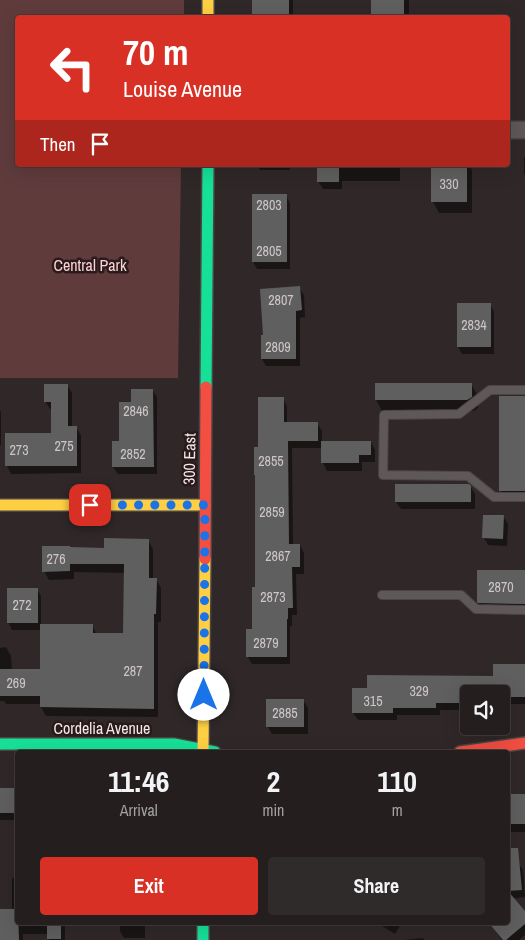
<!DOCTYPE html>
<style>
:root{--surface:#241e1e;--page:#302b2b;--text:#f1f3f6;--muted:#a3a2a4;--line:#413c3c;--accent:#d93025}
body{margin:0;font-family:"Archivo Narrow",sans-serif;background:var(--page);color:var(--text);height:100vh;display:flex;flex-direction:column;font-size:19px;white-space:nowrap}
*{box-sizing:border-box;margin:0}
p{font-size:16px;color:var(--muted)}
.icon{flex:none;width:28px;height:28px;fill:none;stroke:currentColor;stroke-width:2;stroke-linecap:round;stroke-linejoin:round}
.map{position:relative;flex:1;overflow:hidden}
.details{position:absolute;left:15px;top:750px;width:495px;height:175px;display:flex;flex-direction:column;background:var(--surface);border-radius:5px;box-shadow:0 5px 20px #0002,0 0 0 1px var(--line)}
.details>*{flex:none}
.banner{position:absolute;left:15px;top:15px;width:495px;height:152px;border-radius:5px;box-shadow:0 5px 20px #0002,0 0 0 1px var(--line);background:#d93025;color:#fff;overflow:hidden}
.fabs{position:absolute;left:460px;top:685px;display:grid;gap:10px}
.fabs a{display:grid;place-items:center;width:50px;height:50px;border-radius:5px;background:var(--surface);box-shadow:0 5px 20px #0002,0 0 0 1px var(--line);font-size:25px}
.pin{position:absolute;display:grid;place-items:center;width:42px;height:42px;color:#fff;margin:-21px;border-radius:10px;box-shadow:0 2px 8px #0006}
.me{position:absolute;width:55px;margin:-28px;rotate:0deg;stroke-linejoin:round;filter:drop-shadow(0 0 4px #0008)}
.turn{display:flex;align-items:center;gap:18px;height:105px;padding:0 25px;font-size:22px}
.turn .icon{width:65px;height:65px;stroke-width:2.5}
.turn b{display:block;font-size:35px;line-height:42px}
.then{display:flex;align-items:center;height:48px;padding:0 25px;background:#0003;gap:10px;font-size:19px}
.eta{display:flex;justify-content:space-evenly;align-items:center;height:85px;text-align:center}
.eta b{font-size:30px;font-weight:700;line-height:35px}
.button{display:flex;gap:10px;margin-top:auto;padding:10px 25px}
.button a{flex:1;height:58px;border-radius:5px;background:var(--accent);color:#fff;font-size:20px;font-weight:700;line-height:58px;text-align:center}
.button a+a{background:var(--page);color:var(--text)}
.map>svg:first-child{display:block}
.green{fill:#5f3b3c}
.shadow{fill:#0007}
.building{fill:#5f5f60}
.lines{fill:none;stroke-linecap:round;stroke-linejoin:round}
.lane-casing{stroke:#4c4545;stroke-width:10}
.street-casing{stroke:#4c4545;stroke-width:19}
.fast-casing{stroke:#4c4545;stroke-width:14}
.slow-casing{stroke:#4c4545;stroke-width:14}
.jam-casing{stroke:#4c4545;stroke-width:14}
.lane{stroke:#5e5858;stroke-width:8}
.street{stroke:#5e5858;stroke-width:16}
.fast{stroke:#16e098;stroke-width:11}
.slow{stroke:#ffcf43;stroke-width:11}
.jam{stroke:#f24e42;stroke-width:11}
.route{stroke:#1a73e8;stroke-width:9;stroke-dasharray:0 16.2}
.labels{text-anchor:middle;stroke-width:5;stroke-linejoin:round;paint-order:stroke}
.number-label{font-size:14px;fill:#cec6c6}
.park-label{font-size:16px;fill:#fcd3d3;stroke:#2a1a1b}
.street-label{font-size:16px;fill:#f3e8e8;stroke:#2a1a1b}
</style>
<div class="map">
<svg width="525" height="940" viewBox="0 0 525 940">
<rect width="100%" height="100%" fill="#302828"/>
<path class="green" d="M0,0h184v17l-166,1v147h163l-3,213h-178z"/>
<path class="shadow" d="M254,0h39v18l-39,-1z
M372,0h37v18h-37z
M524,157h1v18l-1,-2z
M257,165h33v5h-30z
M318,165h82v16h-58v8h-19l-5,-8z
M433,165h36l3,5v43h-33l-6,-11z
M286,195l4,8v66h-33l-4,-7z
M299,288l5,7 1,22 -5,1v48h-34l-4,-7z
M490,304l4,8v42h-32l-4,-7z
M376,384h95l7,12v12l-4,3h-92l-6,-11z
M67,385l5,8v35h4l5,7v38l-70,1 -4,-8v-32h46v-25h-3l-5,-8z
M152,390l5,7v77h-39l-5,-7 7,-25 12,-38z
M500,397h25v105h-18l-6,-11z
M283,399l4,7v17h30l5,8v11h49l4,8v12h-13v9h-35l-4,-8v-15h-31l1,97h7l4,8v21h-8l1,41h-5v11h-2v38h-38l-5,-8 7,-26 2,-41 3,-140z
M0,410l1,2v33h-1z
M470,486l5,8v15h-74l-5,-7z
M503,516l5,8 -1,22 -19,-1 -4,-7z
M148,540l5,9v30h3l5,9v34h-3v95l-112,-1 -5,-9v-3h-35l-2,-3h-4v-53l6,-1 5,9 1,14h29v-40h-29l-4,-8 29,-33 4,7v29h51l5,10h28v-62l-51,-1v7l-25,1 -5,-9 61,-22z
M525,572v42h-39l-8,-12z
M525,665v39h-24v-10h-32v16h-29v5h-43v5h-39l-5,-7 142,-36z
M303,700l5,8v26h-36l-4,-7z
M0,789h18v31h-18z
M525,795v37h-17v-24z
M518,863l5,7 2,27 -17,2v-35z
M12,878h6v44h47v18h-16l-1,-6h-25v6h-23v-30h12z
M517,903l8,10v22l-6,5h-17l-11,-16 17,-2v-11z
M120,922h25v16h-21l-4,-7z
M248,922h26v1h-25z
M376,922h26l-7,12z
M423,938l1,2h-21z"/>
<path class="building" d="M252,0h37v18h-37z
M371,0h33v18h-33z
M317,165h22v17h-22z
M431,165h36v37h-36z
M252,194h35v68h-35z
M300,286l2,24 -6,1v48h-35v-24h2l-3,-46z
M457,303h34v44h-34z
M375,383h97v14l-5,3h-92z
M44,384h24v42h9v40h-72v-33h46v-31h-7z
M131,389h22l1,78h-42v-26h7v-39h12z
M499,396h26v95h-26z
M258,397h26v25h34v19h-30l1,103h11v23h-8l1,41h-5v11h-1v38h-41v-28h6v-42h3v-112h-1v-28h4z
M321,441h50v14h-12v8h-38z
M395,484h74l2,2v16h-76z
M483,515h21l-1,24 -21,-1z
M104,538l45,1v39h8l-1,36h-2v95l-114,-2v-11h-40v-27h40v-45h53v9h30l1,-69h-54v7l-28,1v-26h28v1l34,1z
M477,570h48v34l-47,-1 -1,-1z
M7,588h31v35h-31z
M493,664h32v33h-21v-3h-35v9h-33v5h-43v5h-41v-25h15v-13l126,1z
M266,699h38v28h-38z
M0,788h18v25h-18z
M508,794h17v30h-17z
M508,848h10l4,42 -14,1 17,20v13l-19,16h-3l-15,-18h20z
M0,909h18l1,31h-19z
M47,922h14v17h-14z"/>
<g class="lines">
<g class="lane-casing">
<path id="lane" d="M525,390h-35l-31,24 -75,1 -1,60 85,1 26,21h31
M382,595h79l15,14 49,1"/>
</g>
<g class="street-casing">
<path id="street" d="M508,130h17"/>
</g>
<g class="fast-casing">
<path id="fast" d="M206,387l2,-222
M0,744h174l41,8
M203,922v18"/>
</g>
<g class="slow-casing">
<path id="slow" d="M208,0v18
M0,505h205
M203,752l2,-193"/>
</g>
<g class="jam-casing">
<path id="jam" d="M205,559l1,-172
M460,752l65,-9"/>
</g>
<use href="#lane" class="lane"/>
<use href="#street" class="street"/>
<use href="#fast" class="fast"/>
<use href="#slow" class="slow"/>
<use href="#jam" class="jam"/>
</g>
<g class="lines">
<path class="route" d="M90,505h115l-1,190"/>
</g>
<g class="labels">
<g class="number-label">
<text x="449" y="189">330</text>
<text x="269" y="210">2803</text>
<text x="269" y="256">2805</text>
<text x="281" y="305">2807</text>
<text x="474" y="330">2834</text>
<text x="278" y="352">2809</text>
<text x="136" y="416">2846</text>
<text x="64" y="451">275</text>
<text x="19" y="455">273</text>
<text x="133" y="459">2852</text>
<text x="271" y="466">2855</text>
<text x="272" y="517">2859</text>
<text x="278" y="561">2867</text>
<text x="56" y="564">276</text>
<text x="501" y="592">2870</text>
<text x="273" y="602">2873</text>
<text x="22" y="610">272</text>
<text x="266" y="648">2879</text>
<text x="133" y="676">287</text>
<text x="16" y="688">269</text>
<text x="419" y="696">329</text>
<text x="373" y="706">315</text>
<text x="285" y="718">2885</text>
</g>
<g class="park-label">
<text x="90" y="271">Central Park</text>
</g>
<g class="street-label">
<text transform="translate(189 459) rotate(-89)" y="6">300 East</text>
<text x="102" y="734">Cordelia Avenue</text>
</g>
</g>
</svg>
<div class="fabs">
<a><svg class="icon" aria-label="sound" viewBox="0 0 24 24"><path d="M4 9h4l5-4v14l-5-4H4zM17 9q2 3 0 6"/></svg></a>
</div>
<div class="pin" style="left:90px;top:505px;background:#d93025"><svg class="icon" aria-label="arrive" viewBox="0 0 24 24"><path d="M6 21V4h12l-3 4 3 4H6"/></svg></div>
<svg class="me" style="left:204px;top:695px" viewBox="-20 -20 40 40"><circle r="19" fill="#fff"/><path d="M0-13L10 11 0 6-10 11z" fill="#1a73e8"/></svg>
<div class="banner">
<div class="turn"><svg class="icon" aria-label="left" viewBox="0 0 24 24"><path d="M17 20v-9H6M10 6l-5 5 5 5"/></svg><div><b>70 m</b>Louise Avenue</div></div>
<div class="then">Then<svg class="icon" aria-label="arrive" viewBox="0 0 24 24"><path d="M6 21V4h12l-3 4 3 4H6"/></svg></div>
</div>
<section class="details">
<div class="eta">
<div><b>11:46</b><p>Arrival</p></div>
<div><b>2</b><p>min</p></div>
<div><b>110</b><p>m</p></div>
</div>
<div class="button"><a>Exit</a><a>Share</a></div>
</section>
</div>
